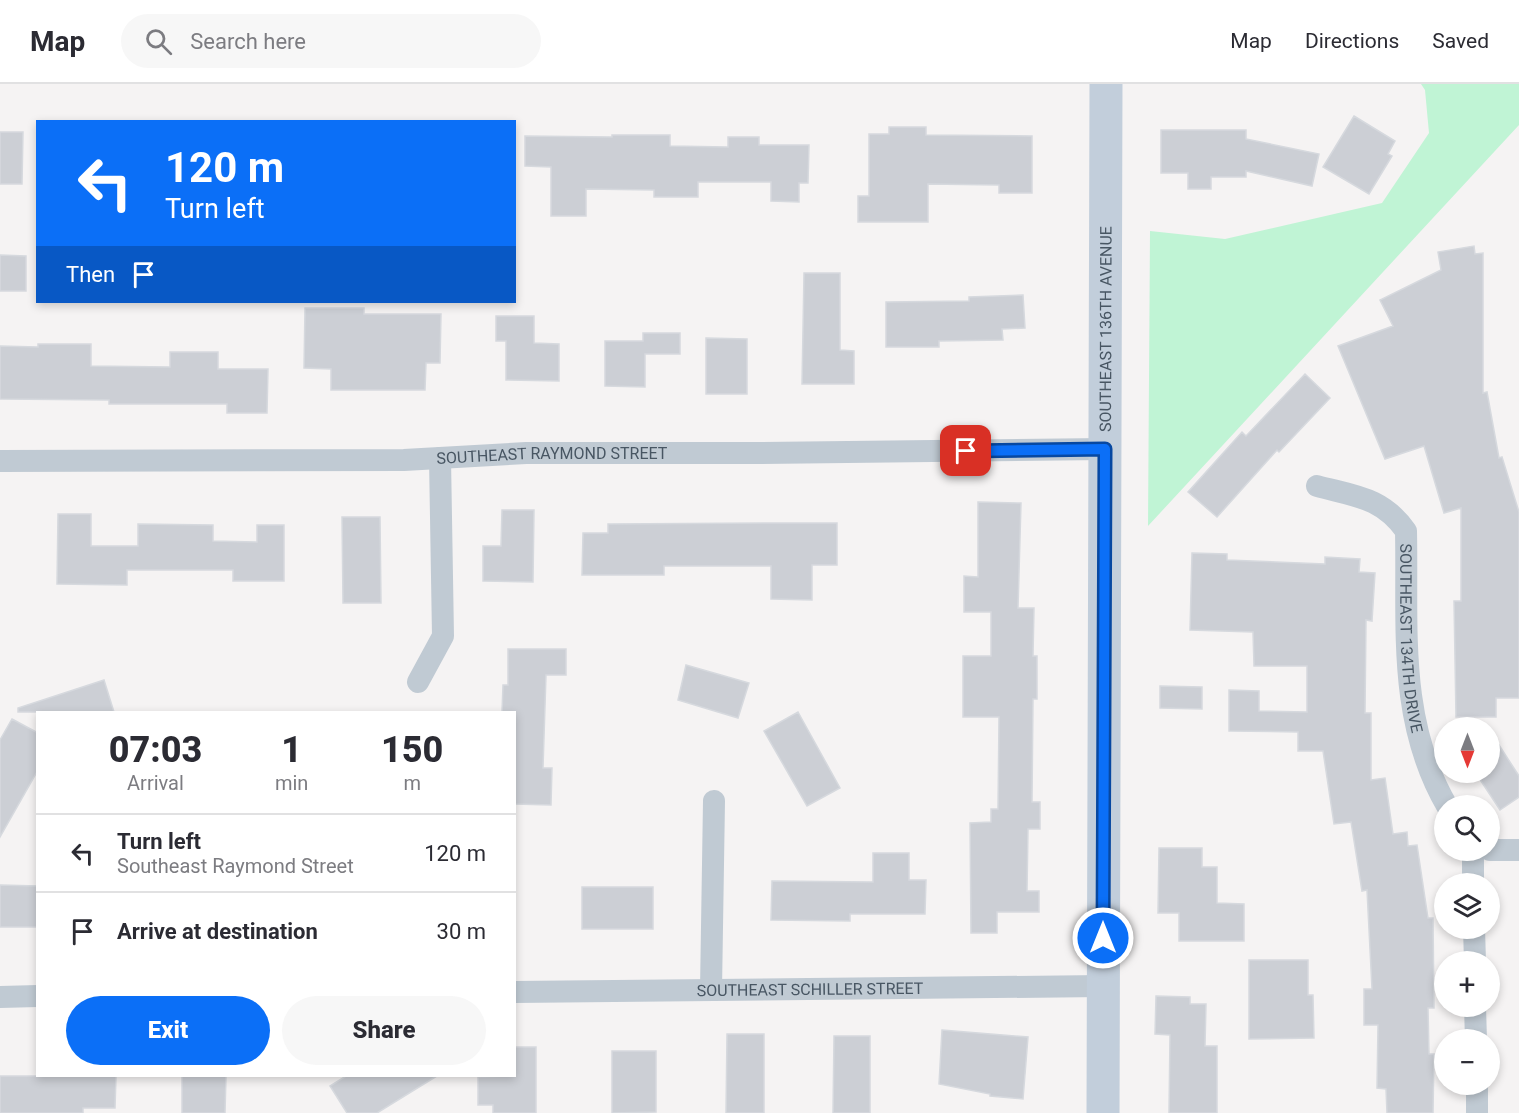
<!DOCTYPE html>
<meta charset="utf-8">
<style>
:root{--surface:#fff;--page:#f7f7f7;--text:#2b2b33;--muted:#7c7c81;--line:#e1e1e2;--accent:#0b6ff7}
body{margin:0;font-family:Roboto,sans-serif;background:var(--page);color:var(--text);height:100vh;display:flex;flex-direction:column;font-size:22px;white-space:nowrap}
*{box-sizing:border-box;margin:0}
p{font-size:20px;color:var(--muted)}
.icon{flex:none;width:33px;height:33px;fill:none;stroke:currentColor;stroke-width:2;stroke-linecap:round;stroke-linejoin:round}
.map{position:relative;flex:1;overflow:hidden}
.details{position:absolute;left:36px;top:627px;width:480px;height:366px;display:flex;flex-direction:column;background:var(--surface);border-radius:0px;box-shadow:0 3px 9px #0003}
.details>*{flex:none}
.banner{position:absolute;left:36px;top:36px;width:480px;height:183px;border-radius:0px;box-shadow:0 3px 9px #0003;background:#0b6ff7;color:#fff;overflow:hidden}
.needle{width:39px;rotate:180deg}
.buttons{position:absolute;left:1434px;top:633px;display:grid;gap:12px}
.buttons a{display:grid;place-items:center;width:66px;height:66px;border-radius:50%;background:var(--surface);box-shadow:0 3px 9px #0003;font-size:30px}
.pin{position:absolute;display:grid;place-items:center;width:51px;height:51px;color:#fff;margin:-26px;border-radius:12px;box-shadow:0 3px 9px #0006}
.me{position:absolute;width:66px;margin:-33px;rotate:0deg;stroke-linejoin:round;filter:drop-shadow(0 0 4px #0008)}
.turn{display:flex;align-items:center;gap:21px;height:126px;padding:0 30px;font-size:27px}
.turn .icon{width:78px;height:78px;stroke-width:2.5}
.turn b{display:block;font-size:42px;line-height:51px}
.then{display:flex;align-items:center;height:57px;padding:0 30px;background:#0003;gap:12px;font-size:22px}
.eta{display:flex;justify-content:space-evenly;align-items:center;height:102px;text-align:center}
.eta b{font-size:36px;font-weight:800;line-height:42px}
.primary-button{display:flex;gap:12px;margin-top:auto;padding:12px 30px}
.primary-button a{flex:1;height:69px;border-radius:36px;background:var(--accent);color:#fff;font-size:24px;font-weight:800;line-height:69px;text-align:center}
.primary-button a+a{background:var(--page);color:var(--text)}
ul{padding:0;list-style:none}
li{display:flex;align-items:center;gap:18px;height:78px;padding:0 30px;border-top:2px solid var(--line)}
li div{flex:1}
li b{display:block;font-size:22px}
li em{font-style:normal}
header{display:flex;align-items:center;gap:36px;box-sizing:border-box;height:84px;padding:0 30px;background:var(--surface);border-bottom:2px solid var(--line)}
header strong{font-size:28px}
nav{display:flex;gap:33px;margin-inline-start:auto;font-size:21px}
.search{width:420px;height:54px;background:var(--page);display:flex;align-items:center;gap:15px;box-sizing:border-box;padding:0 21px;border-radius:33px;color:var(--muted);font-size:22px}
.map>svg:first-child{display:block}
.green{fill:#c0f4d5}
.building{fill:#cccfd5;stroke:#d6d9de;stroke-width:1.5}
.lines{fill:none;stroke-linecap:round;stroke-linejoin:round}
.street{stroke:#c0cad3;stroke-width:22}
.secondary{stroke:#c2cedb;stroke-width:33}
.route-casing{stroke:#0748a1;stroke-width:15}
.route{stroke:#0b6ff7;stroke-width:10}
.labels{text-anchor:middle;stroke-width:4.5;stroke-linejoin:round;paint-order:stroke}
.street-label{font-size:16px;fill:#485663;stroke:#fff}
</style>
<header>
<strong>Map</strong>
<div class="search"><svg class="icon" aria-label="search" viewBox="0 0 24 24"><circle cx="10" cy="10" r="6"/><path d="M15 15l6 6"/></svg>Search here</div>
<nav><a>Map</a><a>Directions</a><a>Saved</a></nav>
</header>
<div class="map">
<svg width="1519" height="1029" viewBox="0 0 1519 1029">
<rect width="100%" height="100%" fill="#f5f3f3"/>
<path class="green" d="M1421,0h98v41l-371,401 2,-295 75,8 157,-36 47,-70 -4,-43z"/>
<path class="building" d="M1354,32l41,25 -7,13 4,2 -23,38 -46,-27z
M889,43h37v8l106,1v57h-33v-8l-71,-1v38h-70v-26h11v-62h20z
M1161,46h85v9l73,15 -7,32 -66,-15v6h-35v12h-23v-16h-27z
M0,48h23l-1,52h-22z
M612,51h58v11l58,1v-10h31v8h50l-1,38h-9v19l-28,-1v-19h-73v15h-44v-7l-68,-1v27h-35v-49l-26,-1v-30l87,1z
M1474,162l1,8 8,-1v140l4,-1 12,66 3,-1 17,55v186h-23v19h-40l-2,-116h7v-93l-17,5 -20,-67 -39,13 -47,-113 55,-20 -13,-26 61,-30 -3,-18z
M0,171l26,1v35h-26z
M804,189h36v77l14,1v33h-52z
M1023,211l2,33 -23,1 1,11 -64,1v6h-53v-45l83,-1v-4z
M305,224h59v6h77l-1,49h-14l-1,27h-94v-21l-27,-1z
M496,232h38v27l25,1v37l-53,-1v-39h-10z
M643,249h37v21h-35v33l-40,-1v-45h38z
M706,254l41,1v55h-41z
M38,260h53v22l79,1v-15h48v17h50l-1,44h-40v-9h-118v-4l-109,-1v-53l38,1z
M1305,290l25,24 -51,54 -2,-2 -60,67 -29,-25 54,-60 4,4z
M978,418l43,1 -3,105h16l-1,48h4v43h-4l-1,103h8v27h-12l-1,62h12v21h-42v21h-26l-1,-110 21,-1v-13h7l1,-92h-36v-61h28v-44h-27v-36l14,1z
M502,426h32l-1,72 -50,-1v-35h18z
M58,430h33v32h47v-22l75,1v16l44,1v-17h27v56h-51v-11h-106v15l-70,-1z
M342,433h38l1,86h-38z
M771,439h66v42h-25v35l-41,-1v-33h-107v9h-82l1,-42h25v-9z
M1192,469l35,1v6l98,4v-7l35,2 -1,13 16,1 -3,48 -6,-1 -1,93h6v67l14,-2 8,56 14,-2 1,14 9,-1 11,73h5l1,90h-6l1,46h5l-1,59h-46l-1,-24 -9,-1 1,-63h-14v-36h8l-5,-99 -5,1 -11,-69 -17,2 -11,-73h-25v-19l-69,-1v-41l30,1v20l48,1v-46h-53l-1,-34 -63,-2z
M508,565h58v26h-20l-3,93h9l-1,37 -37,-1v-92h-12l1,-27h5z
M686,581l63,18 -11,35 -60,-18z
M104,596l10,32h-96v-4z
M1160,602l42,1v22l-42,-1z
M798,628l42,76 -33,18 -43,-75z
M12,635l26,14v37l-38,67v-97z
M1490,647l29,45v21l-19,13 -25,-38h15z
M1159,764h43v19h15v36l27,1v37h-65v-28h-21z
M873,769h36v27h17l-1,34h-75v7l-79,-1 1,-39 101,1z
M0,801l38,1v41h-38z
M582,803h71v42h-71z
M1249,876h59v35h5l1,43 -65,1z
M1156,912l34,1v7h16l-1,42h12v67h-48l1,-78 -15,-1z
M942,946l86,7 -5,62 -33,-3v-2l-51,-10z
M727,950h37v79h-38z
M834,952h36v77h-37z
M514,963h22v66h-43v-8h-15v-28l36,-1z
M612,967h44v61l-44,1z
M0,992h116l-1,32h-32v5h-83z
M182,992h44l-1,37h-43z
M346,992h91l-60,37h-30l-17,-27z"/>
<g class="lines">
<g class="street">
<path id="s1" d="M0,377l404,-1 122,-7h232l347,-4"/>
<path id="s2" d="M1317,402c37,10 65,11 89,45 2,95 -9,189 41,275"/>
<path d="M418,598l25,-46 -3,-178"/>
<path d="M1473,766v34"/>
<path d="M1490,766h29"/>
<path d="M1474,844l1,34"/>
<path d="M711,906l3,-189"/>
<path id="s3" d="M514,908l589,-6"/>
<path d="M0,913l38,-1"/>
<path d="M1475,922l1,34"/>
<path d="M1477,1000v29"/>
</g>
<path class="secondary" id="s4" d="M1103,1029l3,-1029"/>
</g>
<g class="lines">
<g class="route-casing">
<path id="route" d="M966,367l139,-2 -2,489"/>
</g>
<use href="#route" class="route"/>
</g>
<g class="labels">
<g class="street-label">
<text dy="6" stroke="none"><textPath href="#s4" startOffset="784">SOUTHEAST 136TH AVENUE</textPath></text>
<text dy="6" stroke="none"><textPath href="#s1" startOffset="552">SOUTHEAST RAYMOND STREET</textPath></text>
<text dy="6" stroke="none"><textPath href="#s2" startOffset="210">SOUTHEAST 134TH DRIVE</textPath></text>
<text dy="6" stroke="none"><textPath href="#s3" startOffset="296">SOUTHEAST SCHILLER STREET</textPath></text>
</g>
</g>
</svg>
<div class="buttons">
<a><svg class="needle" viewBox="-14 -14 28 28"><path d="M0-13l5 13h-10z" fill="#e53935"/><path d="M0 13l5-13h-10z" fill="#7c7c81"/></svg></a>
<a><svg class="icon" aria-label="search" viewBox="0 0 24 24"><circle cx="10" cy="10" r="6"/><path d="M15 15l6 6"/></svg></a>
<a><svg class="icon" aria-label="layers" viewBox="0 0 24 24"><path d="M12 4l9 5-9 5-9-5zM3 14l9 5 9-5"/></svg></a>
<a>+</a>
<a>−</a>
</div>
<div class="pin" style="left:966px;top:367px;background:#d93025"><svg class="icon" aria-label="arrive" viewBox="0 0 24 24"><path d="M6 21V4h12l-3 4 3 4H6"/></svg></div>
<svg class="me" style="left:1103px;top:854px" viewBox="-20 -20 40 40"><circle r="17" fill="#0b6ff7" stroke="#fff" stroke-width="3"/><path d="M0-11L8 9 0 5-8 9z" fill="#fff"/></svg>
<div class="banner">
<div class="turn"><svg class="icon" aria-label="left" viewBox="0 0 24 24"><path d="M17 20v-9H6M10 6l-5 5 5 5"/></svg><div><b>120 m</b>Turn left</div></div>
<div class="then">Then<svg class="icon" aria-label="arrive" viewBox="0 0 24 24"><path d="M6 21V4h12l-3 4 3 4H6"/></svg></div>
</div>
<section class="details">
<div class="eta">
<div><b>07:03</b><p>Arrival</p></div>
<div><b>1</b><p>min</p></div>
<div><b>150</b><p>m</p></div>
</div>
<ul>
<li><svg class="icon" aria-label="left" viewBox="0 0 24 24"><path d="M17 20v-9H6M10 6l-5 5 5 5"/></svg><div><b>Turn left</b><p>Southeast Raymond Street</p></div><em>120 m</em></li>
<li><svg class="icon" aria-label="arrive" viewBox="0 0 24 24"><path d="M6 21V4h12l-3 4 3 4H6"/></svg><div><b>Arrive at destination</b></div><em>30 m</em></li>
</ul>
<div class="primary-button"><a>Exit</a><a>Share</a></div>
</section>
</div>
